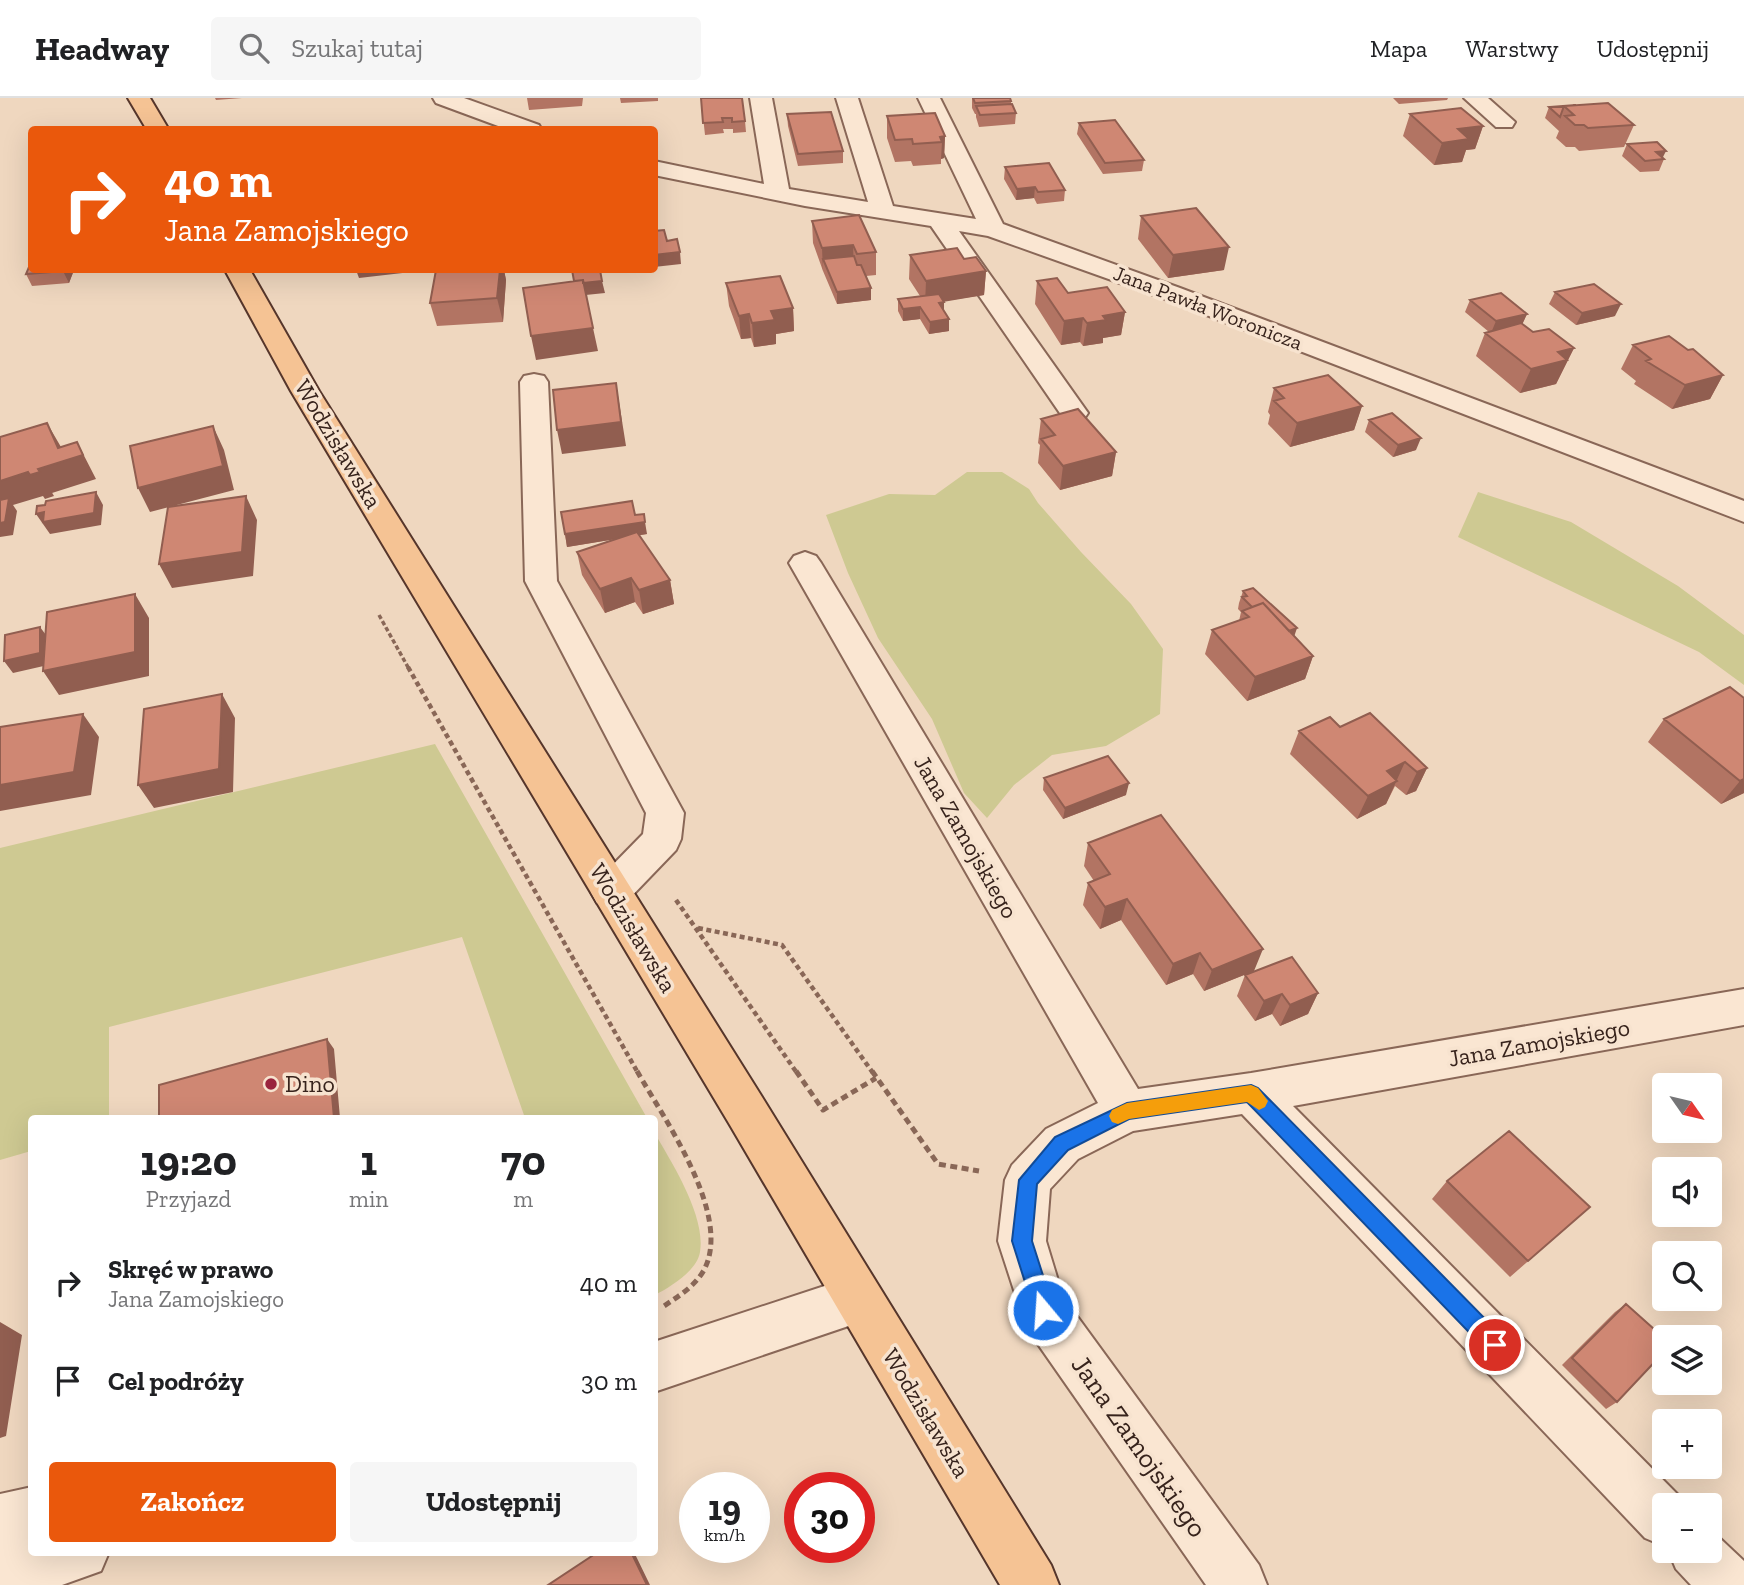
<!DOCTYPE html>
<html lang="pl">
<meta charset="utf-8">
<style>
:root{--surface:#fff;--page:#f6f6f6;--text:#202124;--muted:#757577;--line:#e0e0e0;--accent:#ea580c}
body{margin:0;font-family:"Zilla Slab",serif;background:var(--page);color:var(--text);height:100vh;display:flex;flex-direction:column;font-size:26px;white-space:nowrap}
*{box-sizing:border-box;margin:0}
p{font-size:23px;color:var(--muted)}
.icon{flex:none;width:38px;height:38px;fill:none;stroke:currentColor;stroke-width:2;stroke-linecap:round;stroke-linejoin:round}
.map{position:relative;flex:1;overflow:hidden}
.side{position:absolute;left:28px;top:1017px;width:630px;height:441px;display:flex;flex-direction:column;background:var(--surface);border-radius:7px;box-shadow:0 7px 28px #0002}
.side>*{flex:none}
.top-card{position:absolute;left:28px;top:28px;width:630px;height:147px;border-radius:7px;box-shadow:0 7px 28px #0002;background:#ea580c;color:#fff;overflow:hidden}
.needle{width:46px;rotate:124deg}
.buttons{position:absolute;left:1652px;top:975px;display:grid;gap:14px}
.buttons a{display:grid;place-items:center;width:70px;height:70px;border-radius:7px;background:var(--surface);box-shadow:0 7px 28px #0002;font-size:35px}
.speed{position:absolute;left:679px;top:1374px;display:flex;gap:14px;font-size:35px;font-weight:700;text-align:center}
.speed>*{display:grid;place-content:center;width:91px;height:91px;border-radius:50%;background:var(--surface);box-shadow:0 7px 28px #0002;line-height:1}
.speed small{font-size:18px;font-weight:400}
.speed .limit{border:10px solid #d22;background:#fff;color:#111}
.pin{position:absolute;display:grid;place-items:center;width:60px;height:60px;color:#fff;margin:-30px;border:4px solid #fff;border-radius:50%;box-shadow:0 2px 7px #0007}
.me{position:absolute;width:77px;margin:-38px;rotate:342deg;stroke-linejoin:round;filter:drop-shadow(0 0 5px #0008)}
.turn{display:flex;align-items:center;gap:24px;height:147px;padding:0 21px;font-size:32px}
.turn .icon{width:91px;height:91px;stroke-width:2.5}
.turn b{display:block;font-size:49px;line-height:60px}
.eta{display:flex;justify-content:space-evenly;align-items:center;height:119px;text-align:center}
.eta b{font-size:42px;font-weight:700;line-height:49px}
.cta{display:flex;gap:14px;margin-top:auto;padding:14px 21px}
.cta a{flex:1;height:80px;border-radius:7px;background:var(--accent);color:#fff;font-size:28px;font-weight:700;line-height:80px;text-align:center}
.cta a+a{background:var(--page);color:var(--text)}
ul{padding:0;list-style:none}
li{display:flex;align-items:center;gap:21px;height:98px;padding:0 21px}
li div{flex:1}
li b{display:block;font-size:26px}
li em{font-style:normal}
header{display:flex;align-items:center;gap:42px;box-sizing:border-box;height:98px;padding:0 35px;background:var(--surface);border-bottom:2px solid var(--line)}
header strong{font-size:33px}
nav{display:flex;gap:38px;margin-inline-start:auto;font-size:24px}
.search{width:490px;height:63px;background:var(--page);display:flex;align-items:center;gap:18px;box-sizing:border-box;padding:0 24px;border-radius:7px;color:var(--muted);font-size:26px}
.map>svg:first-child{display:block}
.green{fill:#cec992}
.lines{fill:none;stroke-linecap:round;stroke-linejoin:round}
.minor-casing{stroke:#896757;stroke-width:4}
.major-casing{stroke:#56362b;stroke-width:4}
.path-far2{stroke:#896757;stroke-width:3.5;stroke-dasharray:4.5 2.5;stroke-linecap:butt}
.path-far1{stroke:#896757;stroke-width:4.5;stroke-dasharray:5 3.5;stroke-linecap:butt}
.path{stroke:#896757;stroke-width:5;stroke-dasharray:7 4.5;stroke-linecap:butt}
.minor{fill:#fae6d2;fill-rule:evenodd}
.major{fill:#f5c394;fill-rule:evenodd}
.wall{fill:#b27463}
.shaded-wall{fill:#915e50}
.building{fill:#cf8773;stroke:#915e50;stroke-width:2}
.route{fill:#1a73e8;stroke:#114b97;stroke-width:2}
.slow{fill:#f59e0b}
.poi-dot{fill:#9a243d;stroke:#f7e3cf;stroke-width:2.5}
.labels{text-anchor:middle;stroke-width:7;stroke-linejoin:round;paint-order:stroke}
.far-street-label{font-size:21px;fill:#37231c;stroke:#f7e3cf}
.street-label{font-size:24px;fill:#37231c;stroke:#f7e3cf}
.poi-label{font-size:24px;fill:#37231c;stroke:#f7e3cf;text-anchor:start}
.near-street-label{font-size:28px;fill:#37231c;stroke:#f7e3cf}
</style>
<header>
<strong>Headway</strong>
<div class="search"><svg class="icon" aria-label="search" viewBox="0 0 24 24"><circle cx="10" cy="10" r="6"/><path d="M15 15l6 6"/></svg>Szukaj tutaj</div>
<nav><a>Mapa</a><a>Warstwy</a><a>Udostępnij</a></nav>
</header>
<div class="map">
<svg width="1744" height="1487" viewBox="0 0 1744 1487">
<rect width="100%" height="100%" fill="#efd7bf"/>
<path class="green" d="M967,374h35l27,17 9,14 43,49 50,52 32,45 -3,65 -54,32 -54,9 -38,30 -27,33 -23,-25 -32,-74 -54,-81 -30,-65 -22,-58 63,-21 46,1z
M1478,394l93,30 107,64 66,49v50l-45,-33 -241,-115z
M435,646l212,374h-122l-63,-181 -353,90v91h-77l-1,33 -31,9v-312z
M654,1034c18,31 52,84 46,120 -3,19 -30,35 -45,43z"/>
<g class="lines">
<g class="minor-casing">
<path id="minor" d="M433,0h31l75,27 3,5h-33l-73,-27z
M750,0h22l17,91 79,13 -32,-104h22l35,108 83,13 -58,-121h22l63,126 177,64 564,213v21l-582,-224 -174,-62 -29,-5 129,182 -4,6 -10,3 -10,-3 -133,-193 -126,-20 -151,-31v-14l110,23z
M1464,0h24l27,24 -3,5h-16z
M534,276l10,2 4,6 9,199 127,232 -3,26 -5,11 -51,53 -14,5 -14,-5 -6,-11 6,-11 46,-47 3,-21 -121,-232 -5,-199 4,-6z
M805,454l11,4 5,7 317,526 113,-16 493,-84v36l-451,81 390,394 2,5h-21v41l-19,-8 -403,-424 -109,17 -55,28 -28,30 -4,52 17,56 196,268 8,20h-61l-180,-258 -28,-86 7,-61 7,-15 34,-36 52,-26 -309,-540 5,-7z
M858,1177l17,8 8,17 -8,17 -221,75v-50z
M32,1389v65h77l-8,19 -39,14h-62v-91z
M1710,1431l34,32v24h-53l-15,-16 -8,-19h42z"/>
</g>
<g class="major-casing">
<path id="major" d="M128,0h22l19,32h-22z
M225,172h25l69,121 443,706 289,468 8,20h-59l-270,-460 -439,-734z"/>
</g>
<path class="path-far2" d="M379,517l30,54"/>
<path class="path-far1" d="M408,569l230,406
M676,802l121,173
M698,830l84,17 91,128"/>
<path class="path" d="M637,973c27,48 96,144 67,199 -9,16 -25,26 -40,36
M796,973l27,39 53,-32
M872,973l66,93 41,7"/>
<use href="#minor" class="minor"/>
<use href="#major" class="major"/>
</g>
<path class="wall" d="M215,0h27l-26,2z
M527,0h56l-1,8 -53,4z
M620,0h38v3l-37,2z
M701,0l44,23 1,11 -13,1v-4h-10l1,4 -19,2z
M972,0l39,3v3l5,9 -1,11 -36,3 -3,-10v-3h-1l-3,-6z
M1393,0h55l-1,2 -48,4z
M1576,7l58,20 -10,22 -45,4 -4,-4h-9l-10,-9 3,-7 -14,-13 4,-11z
M787,16l56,37v12l-45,3 -10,-40z
M1410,16l73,12 -8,23 -9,1 -4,12 -28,3 -31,-29z
M887,18l58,20 -1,22 -3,1v5l-28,2 -2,-5 -16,1 -8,-24z
M1079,25l65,37 -2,11 -39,3 -26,-40z
M1627,46l35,14 2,1 -5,12 -19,1 -18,-16z
M1005,69l60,23 -1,11 -27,3 -3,-6 -18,2 -12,-21z
M1141,118l83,54 -56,8 -30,-39z
M812,123l64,31v23l-10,1 5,24 -34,4 -14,-33 -10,-28z
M910,157l54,4 22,12 -2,24 -40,6v10l5,8v12l-20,3 -9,-15 -17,2 -5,-10v-12l22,-3 -11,-17z
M74,172l-5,13 -37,3 -6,-12z
M436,172h68l2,10 -3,42 -66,4 -7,-23z
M1037,183l31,12 57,19 -4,23 -18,3v5l-20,3 -3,-4 -19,3 -26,-41z
M726,185l67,25 1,23 -18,3v10l-22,3 -3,-9 -10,1 -12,-33z
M1555,194l60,24 -39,9 -27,-21z
M1470,202l57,14 -5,10 11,8 41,16 -18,36 -36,9 -44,-37 9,-23 4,-1 -24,-20z
M1633,247l90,30 -13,24 -38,10 -38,-25 2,-3 -15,-12z
M1274,290l88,18 -8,24 -64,17 -22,-23 2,-9 -2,-3z
M1041,321l75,33 -4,24 -52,14 -22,-27 2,-18 -2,-2z
M1369,322l47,30 -23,7 -28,-25z
M635,417l12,19 -8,1 31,45 4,24 -31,10 -8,-12 -30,11 -23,-38 -5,-23 38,-13 -48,8 -2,-13z
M1243,493l51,45 19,20 -8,23 -58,22 -42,-47 7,-24 27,-9 2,-9 -3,-3 1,-6z
M1744,600v95l-23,11 -73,-62 16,-23z
M1340,629l87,41 -11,23 -10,4 -11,-9 -9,18 -29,15 -67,-65 9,-23z
M1044,680l82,17 -63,24 -20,-29z
M1088,745l166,128 -50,20 -11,-17 -27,11 -45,-65 -21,9 -17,-24 5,-22 6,-2 -10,-15z
M1245,877l73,18 -10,21 -28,12 -8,-12 -17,7 -18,-25z
M1447,1083l143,26 -80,70 -78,-78z
M1626,1206l-9,98 -11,7 -44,-44 53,-53z"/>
<path class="shaded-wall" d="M1483,28l-8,23 -9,1 -4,12 -28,3 8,-22 16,-14z
M945,38l-1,22 -3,1 1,-17 -2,-5z
M1666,53l-4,8 -6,-7z
M1035,89l-1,11 -18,2 1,-11z
M853,147l1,23 -31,-9v12l-1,-23z
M1229,149l-5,23 -56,8 5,-23z
M680,154l1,12 -27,3v-12z
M64,172h10l-5,13 -6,-12z
M356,172h64v1l-61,7z
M500,172h4l2,10 -3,42 -6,-24z
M986,173l-2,24 -59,10 1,-24z
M602,183l3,12 -29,3 -2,-12z
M871,190v12l-34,4v-12z
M944,204v12l-5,-11z
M1621,206l-6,12 -39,9 6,-12z
M920,209v12l-17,2v-12z
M793,210l1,23 -18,3v10l-22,3 -2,-24 19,-12z
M1125,214l-4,23 -18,3v5l-20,3 4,-23 16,-7z
M749,216l2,24 -10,1 -2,-23z
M1527,216l-5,11 -31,8 5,-12z
M1083,220l-3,24 -19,3 3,-24z
M949,221v12l-20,3 1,-12z
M593,230l5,23 -62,9 -5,-24z
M1574,250l-18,36 -36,9 11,-24 27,-17z
M1723,277l-13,24 -38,10 13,-24z
M616,285l10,63 -64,8 -5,-24z
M1362,308l-8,24 -64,17 7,-24z
M47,325l14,24 16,-5 19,37 -44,14 -14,-24 20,-21z
M213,328l11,24 10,40 -84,22 -12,-24z
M1421,340l-5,12 -23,7 5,-12z
M1116,354l-4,24 -52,14 3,-24z
M28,374h12l14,24 -9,3 -2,-3 -30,9 4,6 -4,24 -13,2v-56z
M96,394l7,13 -2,20 -51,9 -14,-20z
M246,398l11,24 -4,56 -81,12 -13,-24z
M645,424l2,12 -80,13 -2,-13z
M631,480l4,24 -30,11 -5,-24z
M670,482l4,24 -31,10 -4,-24z
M135,496l14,24v58l-90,19 -16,-24z
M40,529l9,12 -1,26 -35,8 -9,-12z
M1297,530l-4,12 -15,-5z
M1313,558l-8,23 -58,22 8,-24z
M222,596l13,24 -2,74 -79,16 -16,-23z
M83,616l16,23 -8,58 -91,16v-26z
M1405,664l-19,42 -29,15 11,-23 19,-25z
M1427,670l-11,23 -10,4 11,-23z
M1744,681v14l-23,11 19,-23z
M1129,685l-3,12 -63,24 2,-11z
M1127,801l-6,21 -21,9 5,-22z
M1263,851l-9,22 -50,20 8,-21z
M1200,855l-7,21 -27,11 7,-21z
M1318,895l-10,21 -28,12 10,-21z
M1282,896l-10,20 -17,7 9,-20z
M327,941l7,10 6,69h-6z
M0,1224l22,13 -16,101 -6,2z
M631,1454h3l16,33h-3z"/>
<path class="building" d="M701,0h41l3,23 -13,1v-4h-10l1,4 -20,1z
M973,0h37l1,3 -36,2z
M1608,5l26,22 -46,3 -4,-3h-9l-10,-9 9,-1 -10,-9z
M1012,6l4,9 -36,2 -4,-9z
M1576,7l-12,1 -4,11 -11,-10z
M1461,10l22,18 -25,3 11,10 -27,4 -32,-29z
M831,14l12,39 -45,3 -11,-40z
M935,15l10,23 -5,1 2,5 -29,2 -1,-5 -17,1 -8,-24z
M1115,22l29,40 -39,3 -26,-40z
M1657,44l9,9 -10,1 8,7 -19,2 -18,-17z
M1049,65l16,27 -27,2 -3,-5 -18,2 -12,-22z
M1196,110l33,39 -56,8 -32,-39z
M859,117l17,37 -19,2 -4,-9 -31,3 -10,-27z
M664,132l3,11 10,-2 3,13 -26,3v-24z
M957,150l7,11 12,-2 10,14 -60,10 -16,-26z
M854,158l3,9h4l10,23 -34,4 -14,-33z
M32,162v10h32l-1,1 -37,3z
M436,172h64l-3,28 -67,5z
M572,172h28l2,11 -19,2v-3l-9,1z
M780,178l13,32 -22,3 4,9 -23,3 -3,-9 -10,2 -13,-33z
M1057,180l11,15 39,-6 18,25 -22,4 3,4 -19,3 -4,-5 -19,3 -27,-40z
M583,182l10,48 -62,8 -8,-48z
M1594,186l27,20 -39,9 -27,-21z
M1501,195l26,21 -31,7 -26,-21z
M939,196l5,8 -5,1 10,16 -19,3 -10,-15 -17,2 -5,-10z
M1521,225l12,9 16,-3 25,19 -16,4 9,8 -36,9 -46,-36z
M1669,238l19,14 5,-1 30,26 -38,10 -39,-24 5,-2 -18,-14z
M1328,277l34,31 -65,17 -23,-22 10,-3 -10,-10z
M616,285l5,39 -64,8 -4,-40z
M1078,311l38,43 -53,14 -22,-27 14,-4 -14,-16z
M1392,315l29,25 -23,7 -29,-25z
M47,325l11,25 19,-6 6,13 -45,14 2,3 -10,3 -2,-3 -28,9v-44z
M213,328l10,40 -85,22 -8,-42z
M96,394l-2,21 -51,9 1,-10 -8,2 1,-8 8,-1 1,-4z
M246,398l-4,56 -83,12 9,-57z
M9,400l-4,24 -5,1v-23z
M632,403l3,14 9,-1 1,8 -80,12 -4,-22z
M637,434l33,48 -31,10 -8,-12 -31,11 -23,-37z
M1253,490l44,40 -8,3 -26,-28 -11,4 -10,-10 5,-1 -4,-5z
M135,496v58l-92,19 4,-59z
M1263,505l50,53 -58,21 -43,-47 37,-13 -7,-6z
M40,529v26l-36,8 1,-26z
M1730,589l14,11v81l-4,2 -76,-62z
M222,596l-3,75 -81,16 6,-76z
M1370,615l57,55 -10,4 -12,-10 -18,9 10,10 -29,15 -69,-65 31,-14 10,10z
M83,616l-9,58 -74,13v-58z
M1108,658l21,27 -64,25 -21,-30z
M1161,717l102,134 -51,21 -12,-17 -27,11 -46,-65 -22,8 -17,-24 22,-9 -22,-31z
M1292,859l26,36 -28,12 -8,-11 -18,7 -19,-26z
M327,941l7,79h-175v-33z
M1509,1033l81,76 -62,54 -81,-80z
M1626,1206l38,34v14l-47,50 -45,-44z
M598,1454h33l16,33h-99z"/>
<path class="route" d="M1251,987l7,3 245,249 3,8 -3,7 -8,3 -7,-3 -241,-250 -118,17 -61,31 -31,34 -5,57 22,69 -3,7 -8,3 -7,-3 -24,-76 7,-61 36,-43 72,-34z"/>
<path class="slow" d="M1251,987l7,3 10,13 -3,6 -6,3 -12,-8 -118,17 -11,5 -6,-2 -3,-6 3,-6 15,-7z"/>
<circle class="poi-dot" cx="271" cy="986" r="7"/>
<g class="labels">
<g class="far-street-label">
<text transform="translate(1208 210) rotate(21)" y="7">Jana Pawła Woronicza</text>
</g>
<g class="street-label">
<text transform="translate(338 346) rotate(59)" y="8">Wodzisławska</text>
<text transform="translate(966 739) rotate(60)" y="8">Jana Zamojskiego</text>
<text transform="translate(633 830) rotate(59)" y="8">Wodzisławska</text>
<text transform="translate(1539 945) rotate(-10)" y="8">Jana Zamojskiego</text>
<text transform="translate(926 1315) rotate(59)" y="8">Wodzisławska</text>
</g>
<g class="poi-label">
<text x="285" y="994">Dino</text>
</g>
<g class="near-street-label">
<text transform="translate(1140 1348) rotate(55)" y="10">Jana Zamojskiego</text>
</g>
</g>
</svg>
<div class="buttons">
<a><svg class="needle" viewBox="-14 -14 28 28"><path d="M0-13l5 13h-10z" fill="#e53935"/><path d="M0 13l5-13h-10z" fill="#757577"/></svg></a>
<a><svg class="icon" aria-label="sound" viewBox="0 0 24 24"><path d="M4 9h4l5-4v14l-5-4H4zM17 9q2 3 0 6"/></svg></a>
<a><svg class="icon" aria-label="search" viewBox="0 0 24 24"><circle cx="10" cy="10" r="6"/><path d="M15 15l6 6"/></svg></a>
<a><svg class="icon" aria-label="layers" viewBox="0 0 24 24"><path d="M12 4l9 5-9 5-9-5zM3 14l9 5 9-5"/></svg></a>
<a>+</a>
<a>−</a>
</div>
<div class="speed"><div>19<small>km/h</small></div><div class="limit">30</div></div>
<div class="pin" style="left:1495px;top:1247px;background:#d93025"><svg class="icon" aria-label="arrive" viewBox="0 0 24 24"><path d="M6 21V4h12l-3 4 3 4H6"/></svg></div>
<svg class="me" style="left:1043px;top:1212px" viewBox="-20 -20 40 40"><circle r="17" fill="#1a73e8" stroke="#fff" stroke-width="3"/><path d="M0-11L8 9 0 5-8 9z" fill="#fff"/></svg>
<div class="top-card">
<div class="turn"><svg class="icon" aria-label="right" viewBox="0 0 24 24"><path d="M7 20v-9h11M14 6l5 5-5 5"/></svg><div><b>40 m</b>Jana Zamojskiego</div></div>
</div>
<section class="side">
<div class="eta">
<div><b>19:20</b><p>Przyjazd</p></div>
<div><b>1</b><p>min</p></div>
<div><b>70</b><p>m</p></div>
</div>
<ul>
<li><svg class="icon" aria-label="right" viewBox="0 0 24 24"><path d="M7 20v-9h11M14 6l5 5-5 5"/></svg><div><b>Skręć w prawo</b><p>Jana Zamojskiego</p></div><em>40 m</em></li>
<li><svg class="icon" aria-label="arrive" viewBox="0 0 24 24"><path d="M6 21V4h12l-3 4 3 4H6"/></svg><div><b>Cel podróży</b></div><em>30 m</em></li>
</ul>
<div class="cta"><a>Zakończ</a><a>Udostępnij</a></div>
</section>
</div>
